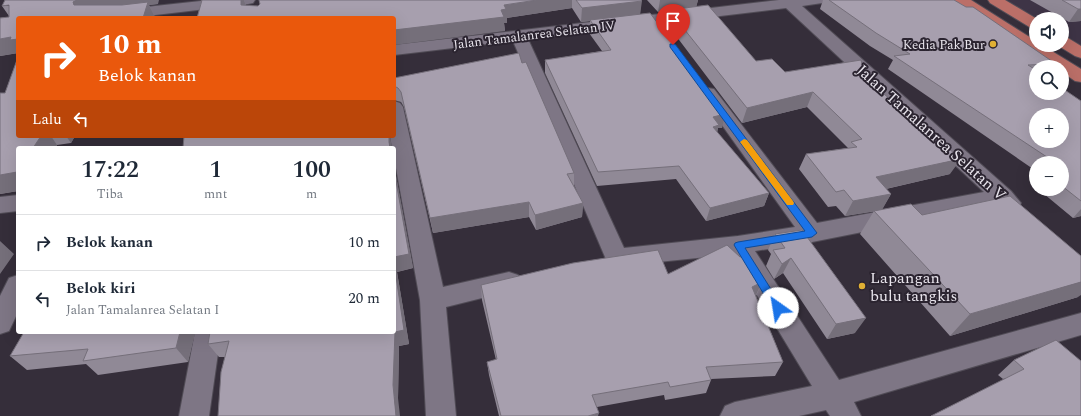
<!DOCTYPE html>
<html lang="id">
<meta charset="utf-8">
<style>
:root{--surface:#fff;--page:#f2f2f3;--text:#1f2937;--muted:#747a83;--line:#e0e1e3}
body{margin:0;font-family:Spectral,serif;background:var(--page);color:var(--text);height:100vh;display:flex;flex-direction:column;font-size:15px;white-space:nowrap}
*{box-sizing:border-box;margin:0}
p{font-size:13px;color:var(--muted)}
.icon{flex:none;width:22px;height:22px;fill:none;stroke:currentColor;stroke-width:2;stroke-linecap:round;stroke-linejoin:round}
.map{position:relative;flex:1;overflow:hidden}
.sheet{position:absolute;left:16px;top:146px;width:380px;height:188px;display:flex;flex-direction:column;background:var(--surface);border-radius:4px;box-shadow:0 4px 16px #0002}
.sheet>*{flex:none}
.top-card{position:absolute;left:16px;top:16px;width:380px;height:122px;border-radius:4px;box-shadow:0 4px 16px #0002;background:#ea580c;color:#fff;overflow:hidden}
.fabs{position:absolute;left:1029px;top:12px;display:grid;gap:8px}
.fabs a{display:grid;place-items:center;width:40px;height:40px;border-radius:50%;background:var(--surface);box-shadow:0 4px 16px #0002;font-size:20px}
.pin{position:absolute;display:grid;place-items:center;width:34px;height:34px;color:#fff;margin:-41px -17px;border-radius:50% 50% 50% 0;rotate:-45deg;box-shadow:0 0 4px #0007}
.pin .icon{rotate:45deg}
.me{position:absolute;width:44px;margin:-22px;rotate:328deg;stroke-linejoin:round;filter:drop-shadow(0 0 3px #0008)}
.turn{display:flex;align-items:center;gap:14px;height:84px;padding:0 16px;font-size:18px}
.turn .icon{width:52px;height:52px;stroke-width:2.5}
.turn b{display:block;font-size:28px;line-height:34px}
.then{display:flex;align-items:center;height:38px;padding:0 16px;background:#0003;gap:8px;font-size:15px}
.eta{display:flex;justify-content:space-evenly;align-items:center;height:68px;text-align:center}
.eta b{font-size:24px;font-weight:600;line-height:28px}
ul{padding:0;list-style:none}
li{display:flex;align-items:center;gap:12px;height:56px;padding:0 16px;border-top:1px solid var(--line)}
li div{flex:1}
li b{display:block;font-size:15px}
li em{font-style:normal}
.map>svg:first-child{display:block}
.built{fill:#3e3446}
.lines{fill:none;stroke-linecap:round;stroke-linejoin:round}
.minor-casing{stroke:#514c56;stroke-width:2}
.primary-casing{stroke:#514c56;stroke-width:2}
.minor{fill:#7e7685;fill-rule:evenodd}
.primary{fill:#bb6f68;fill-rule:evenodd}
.wall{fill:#908996}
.shaded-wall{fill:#756f7a}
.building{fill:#a79fae;stroke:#756f7a;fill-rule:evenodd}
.route{fill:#1a73e8;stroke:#114b97}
.slow{fill:#f59e0b}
.poi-dot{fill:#e0b034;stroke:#2b2430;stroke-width:1.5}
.labels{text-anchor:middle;stroke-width:4;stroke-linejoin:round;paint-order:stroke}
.far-street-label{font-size:13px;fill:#e8e4ec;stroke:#2b2430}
.far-poi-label{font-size:13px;fill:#e8e4ec;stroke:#2b2430;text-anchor:end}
.street-label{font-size:16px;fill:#e8e4ec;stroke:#2b2430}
.poi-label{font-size:16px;fill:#e8e4ec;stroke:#2b2430;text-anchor:start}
</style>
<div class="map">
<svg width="1081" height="416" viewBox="0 0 1081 416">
<rect width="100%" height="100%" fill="#352e3a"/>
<path class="built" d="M1006,0h67l8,4v41l-19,-12v-14h-24z"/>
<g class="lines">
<g class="minor-casing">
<path id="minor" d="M210,0h45l-2,3 -5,1 -118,14h-47l3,-3 5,-2z
M779,0h45l-2,3 -20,3 209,185 10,12 -3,6c-8,2 -13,2 -20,-4l-186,37 -57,9 84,129 242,-67v22l-227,67 7,14h-31l-4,-6 -27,6h-79l5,-10 10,-4 77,-16 -74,-122 -4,-7 2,-3 -107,11c-8,-2 -11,2 -21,-1l-95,-223 -119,14v-10zM786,8l198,184 -167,31 -103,-134 -6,-1 -6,1 -3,4 96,134 -57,9 -114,12 -96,-209z
M394,101l6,2 3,4 40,180 66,-15 9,3 3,7 -3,7 -72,18 10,109h-30l-6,-116 -26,-143v-9h-2l-2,-12h4z
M18,195v16l-18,2v-16z
M18,275v37l-9,19 -9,3v-38l9,-18z
M195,332h26l-12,84h-30z"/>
</g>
<g class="primary-casing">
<path id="primary" d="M954,0h17l65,41v4h6l39,24v13l-6,-1 -13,-9v-5h-8l-98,-64z
M988,0h17l32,19 -1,11 -5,-2 -41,-25z
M1062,36l6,2 13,8v12l-6,-2 -18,-11h5z"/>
</g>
<use href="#minor" class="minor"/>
<use href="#primary" class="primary"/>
</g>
<path class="wall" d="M202,0h42l2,6h12l2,-2 -1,-4h382l-1,14 82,114h-4l-1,4 52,61 -5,13 -58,15 -30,-42 -79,7 -52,-113v-13l57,-9 -13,-18 1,-12 -9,1 -9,-14 -65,10v5h-3l1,8 -111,-13h-197z
M647,0h51l-2,7 60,54 29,11 80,6 85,96 -64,15 5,5 -9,15 40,6 156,82 -128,39 -90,-102 14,-23h2l-31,5 -9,-10 -8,1 -29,-38 7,-15 42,-6 -41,-41 -65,16 -75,-99 2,-13 -11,1z
M823,0h131l102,64 -2,3h-18v26l45,8v115l-8,2 -35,-29h24v-26h-26v8l-148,-102 5,-9 -23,-14 -50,-37z
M1030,0h51v21l-12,1z
M158,4l-9,1 6,12 -137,36 -18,3v-38l9,-1v-1l-7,-10z
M522,63l52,110v13l9,17 -1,14 -46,13 -7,-13 -96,16 -29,-126 -3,-5 -7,-2v-22z
M0,93h5l13,43h57l-4,7 -14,2 -2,3h-37v43l-18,3z
M394,165l19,103 -16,4 12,72 -10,2 -1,52 -173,-41h-6l-11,-13 2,-12h184z
M775,234l80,99 -28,6 -44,-66 -9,6 -8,-13 5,-12 -3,-4z
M668,274l94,8 -6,14 27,66 -8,14 -64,3v1l-5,13 -41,7 -1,-5 -67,12 1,9h-99l-10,-41 -2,-13 9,-2 -14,-60 -1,-15z
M195,332l-7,30 -90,13 -12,-11 -59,6 -17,-14z
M1014,360l67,1 -78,18 -5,-4z"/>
<path class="shaded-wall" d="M77,0h82l-1,4 -9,1 6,12v1h-12l-69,-13 -1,-3z
M241,0h3l2,6 -5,-1z
M537,0h35v8l-65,10v5h-3l1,8 -111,14v-15l107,-20 3,-5z
M660,0h38l-2,8 -27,2v1l-11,1z
M642,1l-2,14 -59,7 1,-14z
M1078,9h3v12l-12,1z
M11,37l7,2v14l-18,3v-17z
M813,92l-6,15 -65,16 5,-15z
M725,114l-3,14h-4l-2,11 -7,1 4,-23z
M41,136h10l6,9 -2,3h-22z
M66,136h9l-4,7z
M389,136h1l2,12h-2l-1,-6z
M961,159l-11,15 -82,19 8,-16z
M394,165l19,103 -16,4 12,72 -10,2 -1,52 2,18h-4l-3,-31z
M18,171v20l-18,3v-19z
M769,193l-5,13 -58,15 4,-13z
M891,194l-9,16 -37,6 8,-15z
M529,202v15l-96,16 -3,-15z
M583,203l-1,14 -46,13 -1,-15z
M1081,209v7l-8,2z
M0,241l14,13 -14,20z
M791,258l-8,15 -9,6 8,-15z
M762,282l-7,15 -3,-10z
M1081,282v13l-3,2 -128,39 20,-22z
M866,318l-11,15 -28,6 9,-15z
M180,332h15l-7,30 -12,-14z
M599,413l-1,3h-10z"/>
<path class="building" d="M5,0h72l-4,2 1,3h48l26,-3 -5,16h-125v21l-8,1 1,-3 -11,2v-21l9,-1v-12l-7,1z
M202,0h39v5l17,1 2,-2 -1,-4h278l-33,5 2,4 -5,1 3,7 -110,13v-12h-197z
M576,0h65l1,1 -60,7z
M829,0h125l12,7h7l83,57 -28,1 8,5v23h26v-5l19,13v100l-19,-15v-12l7,-2 -7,-5v-4h-6l-162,-107 16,-2 -34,-21zM1036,115h26v26h-26z
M1062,0h19v9h-3z
M708,5l48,56 16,-2 13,13 76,-12 4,18 96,81 -85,18 15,17 -38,7 -9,-11 -8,2 -30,-38 51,-7 -6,-5 11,-3 -49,-47 -66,16 -78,-98z
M650,13l75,101 -12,3 6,8 -6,2 56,66 -59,15 -31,-42 -81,6 -53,-112 66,-10 -21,-30z
M519,53l3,10 4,-1 48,111 -7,1 16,29 -48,12 -6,-13 -99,16 -29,-126 -3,-4 -4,-2v-8z
M18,57v79h23l-8,12h-15v23l-1,1 -17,3v-82h5z
M184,136h205v6l1,6h-207z
M394,170l15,84 -15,3z
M1010,196l71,60v26l-111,32 -96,-103 37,-7 11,11z
M802,230l64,88 -30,6 -45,-66 -9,6 -9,-14 12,-2 -10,-14z
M727,245l13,12 6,-1 16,26 -10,5 31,75 -77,5 5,13 -41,7 -2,-5 -76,13 7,18 -11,3h-87l-14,-54 10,-3 -16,-74 92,-22 85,-13 10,24z
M394,263l10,67 -9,2 -2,53 3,31h-178l3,-44 8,-31 -21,3 2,-12h184z
M24,332h156l-4,16 -93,13 5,-12 -78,7z
M1056,340l25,21v55h-150l93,-47 -10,-9z"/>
<path class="route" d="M670,44h5l142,189 -5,4 -67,11 36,57 2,3 -2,3 -3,1 -4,-1 -40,-66 1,-2 3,-1 67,-11 -135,-184z"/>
<path class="slow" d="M744,139l3,1 46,61 1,2 -1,2h-6l-47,-63z"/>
<g class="poi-dot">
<circle cx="993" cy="44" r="4"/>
<circle cx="862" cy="286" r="4"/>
</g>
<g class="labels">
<g class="far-street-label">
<text transform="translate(534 34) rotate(-7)" y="5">Jalan Tamalanrea Selatan IV</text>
</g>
<g class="far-poi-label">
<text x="985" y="49">Kedia Pak Bur</text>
</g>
<g class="street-label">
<text transform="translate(932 132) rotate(42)" y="6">Jalan Tamalanrea Selatan V</text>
</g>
<g class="poi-label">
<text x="870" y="283">Lapangan<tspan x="870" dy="18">bulu tangkis</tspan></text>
</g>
</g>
</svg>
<div class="fabs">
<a><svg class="icon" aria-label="sound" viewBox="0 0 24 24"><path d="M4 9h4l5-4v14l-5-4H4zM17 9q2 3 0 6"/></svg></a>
<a><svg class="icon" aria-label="search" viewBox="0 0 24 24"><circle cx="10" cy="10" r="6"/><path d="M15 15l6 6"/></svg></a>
<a>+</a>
<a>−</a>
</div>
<div class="pin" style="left:673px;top:45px;background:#d93025"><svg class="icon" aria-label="arrive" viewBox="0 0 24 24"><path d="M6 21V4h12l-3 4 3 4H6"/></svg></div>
<svg class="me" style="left:778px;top:308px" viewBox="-20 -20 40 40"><circle r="19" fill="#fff"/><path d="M0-13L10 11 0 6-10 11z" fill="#1a73e8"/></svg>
<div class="top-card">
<div class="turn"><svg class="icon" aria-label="right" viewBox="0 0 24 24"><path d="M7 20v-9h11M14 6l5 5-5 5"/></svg><div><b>10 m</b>Belok kanan</div></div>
<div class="then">Lalu<svg class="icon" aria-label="left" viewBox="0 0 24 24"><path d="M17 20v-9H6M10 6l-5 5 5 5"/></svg></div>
</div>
<section class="sheet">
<div class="eta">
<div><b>17:22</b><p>Tiba</p></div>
<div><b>1</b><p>mnt</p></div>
<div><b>100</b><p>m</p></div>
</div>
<ul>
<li><svg class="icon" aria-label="right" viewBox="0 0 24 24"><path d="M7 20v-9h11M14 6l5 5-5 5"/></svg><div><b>Belok kanan</b></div><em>10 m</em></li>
<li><svg class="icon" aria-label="left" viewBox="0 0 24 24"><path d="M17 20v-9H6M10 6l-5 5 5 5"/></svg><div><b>Belok kiri</b><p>Jalan Tamalanrea Selatan I</p></div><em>20 m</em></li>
</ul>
</section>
</div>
